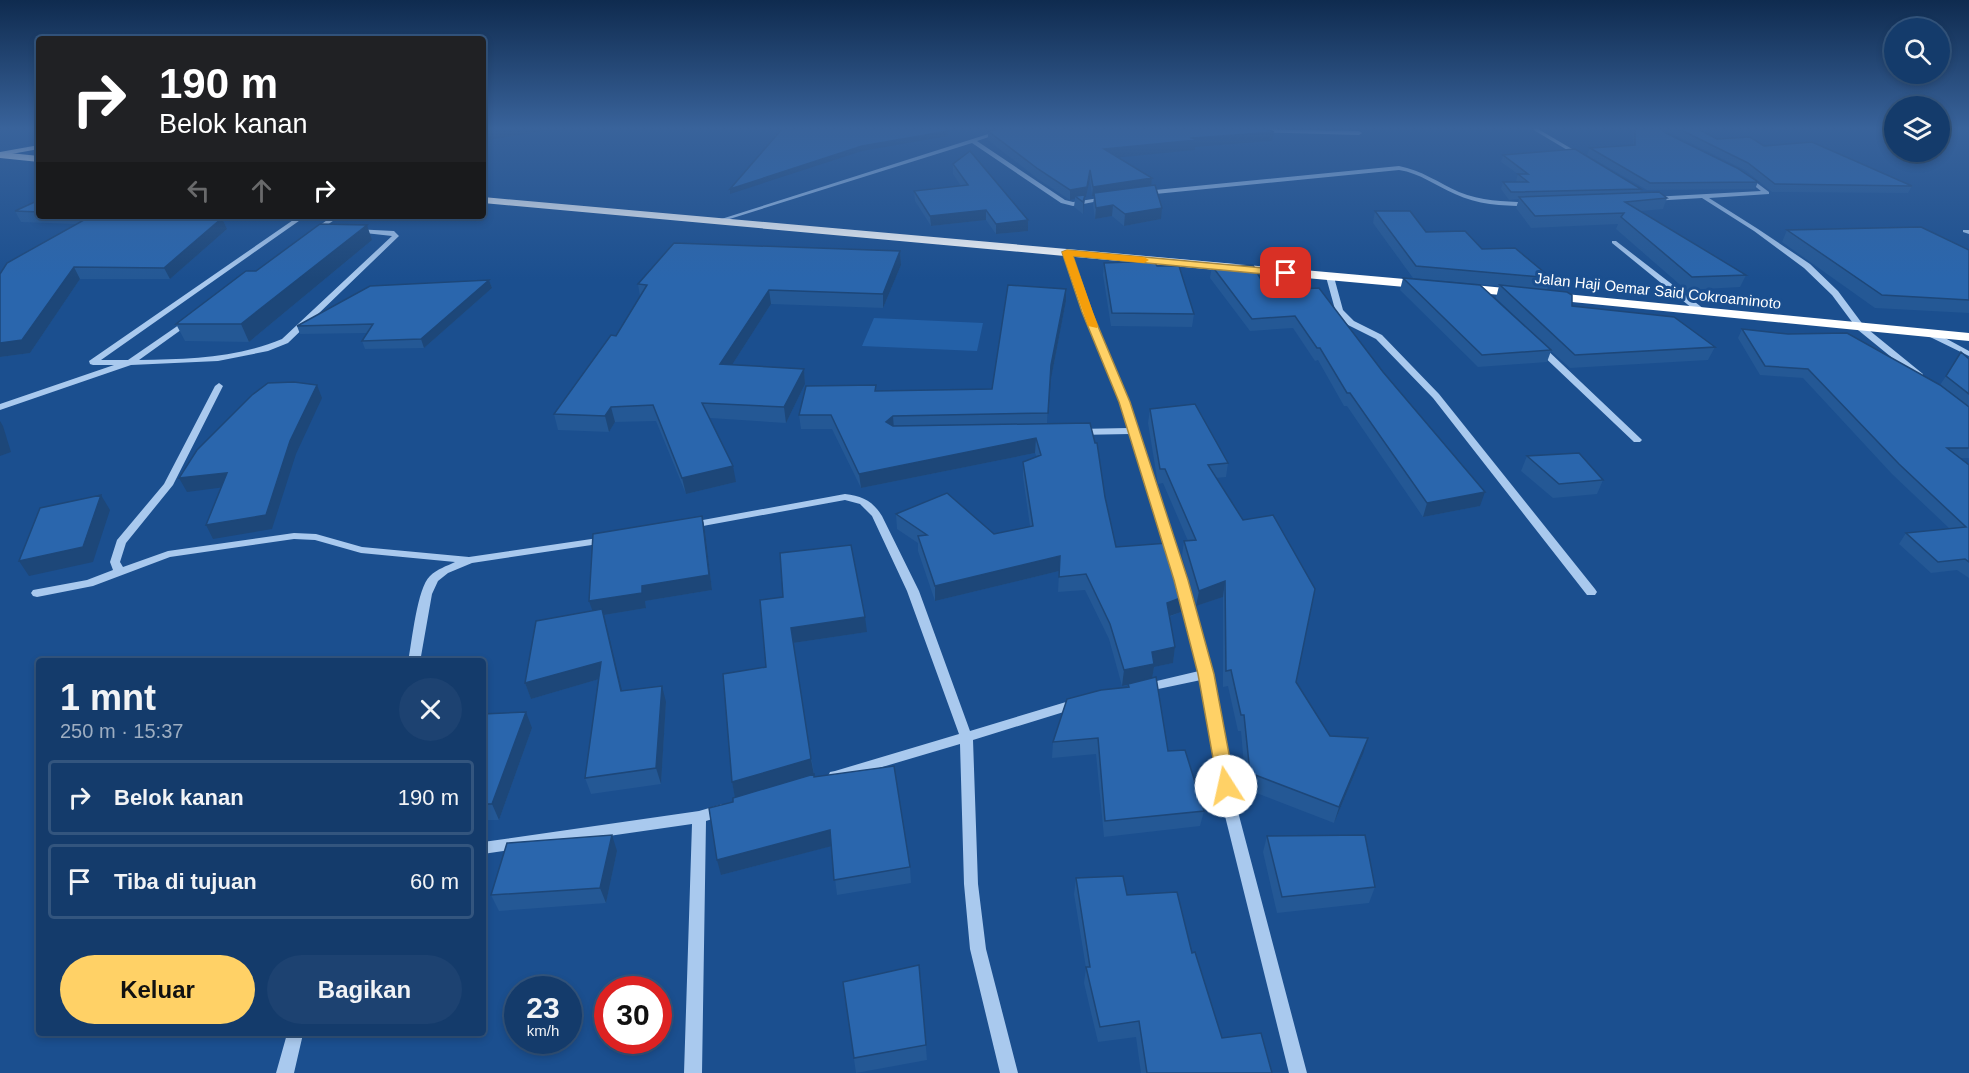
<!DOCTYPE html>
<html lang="id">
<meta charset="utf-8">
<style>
:root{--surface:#143b6b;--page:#1d4271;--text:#f1f3f6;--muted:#9dadc1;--line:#33557e;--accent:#ffd166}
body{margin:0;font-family:Arial,sans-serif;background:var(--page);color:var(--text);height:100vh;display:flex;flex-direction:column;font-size:22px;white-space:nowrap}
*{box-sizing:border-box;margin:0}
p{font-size:20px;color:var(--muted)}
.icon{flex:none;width:33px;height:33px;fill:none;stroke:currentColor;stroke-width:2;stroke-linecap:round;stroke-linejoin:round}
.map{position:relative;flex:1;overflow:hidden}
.drawer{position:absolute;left:36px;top:658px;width:450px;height:378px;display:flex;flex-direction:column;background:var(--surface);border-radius:6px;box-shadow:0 3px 9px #0003,0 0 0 2px var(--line)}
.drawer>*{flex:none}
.banner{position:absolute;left:36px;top:36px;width:450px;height:183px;border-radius:6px;box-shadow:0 3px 9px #0003,0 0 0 2px var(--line);background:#202124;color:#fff;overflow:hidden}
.buttons{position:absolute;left:1884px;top:18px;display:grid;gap:12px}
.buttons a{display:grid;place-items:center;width:66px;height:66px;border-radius:50%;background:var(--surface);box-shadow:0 3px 9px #0003,0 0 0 2px var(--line);font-size:30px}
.speed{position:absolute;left:504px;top:976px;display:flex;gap:12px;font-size:30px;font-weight:700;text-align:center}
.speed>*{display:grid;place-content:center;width:78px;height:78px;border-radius:50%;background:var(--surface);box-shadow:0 3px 9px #0003,0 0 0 2px var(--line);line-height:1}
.speed small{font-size:15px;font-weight:400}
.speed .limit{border:9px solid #d22;background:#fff;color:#111}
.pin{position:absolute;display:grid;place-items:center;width:51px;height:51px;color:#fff;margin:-26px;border-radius:12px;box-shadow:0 3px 9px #0006}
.me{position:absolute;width:66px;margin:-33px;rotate:350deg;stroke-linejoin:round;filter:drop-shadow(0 0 4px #0008)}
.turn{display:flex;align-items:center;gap:21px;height:126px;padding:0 24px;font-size:27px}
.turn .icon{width:78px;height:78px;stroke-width:2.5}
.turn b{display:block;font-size:42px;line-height:51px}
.lanes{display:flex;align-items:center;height:57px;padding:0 24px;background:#0003;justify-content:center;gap:30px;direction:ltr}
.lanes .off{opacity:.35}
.round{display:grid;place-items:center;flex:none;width:63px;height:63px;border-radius:32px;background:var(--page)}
.head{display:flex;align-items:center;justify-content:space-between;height:102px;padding:0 24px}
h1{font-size:36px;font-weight:600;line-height:45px}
.primary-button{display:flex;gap:12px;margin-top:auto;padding:12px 24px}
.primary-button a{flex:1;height:69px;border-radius:36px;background:var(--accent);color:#111;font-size:24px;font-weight:600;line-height:69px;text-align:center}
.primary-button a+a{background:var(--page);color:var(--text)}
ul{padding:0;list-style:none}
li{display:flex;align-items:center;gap:18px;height:75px;margin:0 12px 9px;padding:0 12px;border:3px solid var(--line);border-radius:6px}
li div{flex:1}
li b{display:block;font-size:22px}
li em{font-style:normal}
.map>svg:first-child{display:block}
.green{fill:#2461a8}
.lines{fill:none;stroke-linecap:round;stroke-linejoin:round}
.minor{fill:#a9c9ee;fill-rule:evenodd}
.major{fill:#f0f6ff;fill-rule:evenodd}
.highway{fill:#fff;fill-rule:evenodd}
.wall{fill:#245895}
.shaded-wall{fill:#1d4779}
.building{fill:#2a66ad;stroke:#1d4779;stroke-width:1.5}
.route{fill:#ffd166;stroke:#a68842;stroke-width:1.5}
.slow{fill:#f59e0b}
.labels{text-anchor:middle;stroke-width:6;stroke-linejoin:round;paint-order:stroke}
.far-street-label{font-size:15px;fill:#fff;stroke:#1b4f8f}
</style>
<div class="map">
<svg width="1969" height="1073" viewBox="0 0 1969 1073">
<rect width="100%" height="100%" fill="#1b4f8f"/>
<path class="green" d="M874,318l109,5 -6,28 -115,-5z"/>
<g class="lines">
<path class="minor" d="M1004,129h8l-35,12 88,59 8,2 33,-5 3,2 -36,7 -12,-3 -89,-60 -252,79 -5,-1z
M1255,129l104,2 3,2 -3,2 -102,-3 -3,-2z
M1532,129h6l46,27 -5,1z
M1399,166c22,4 40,17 60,26 23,9 46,10 70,10l3,2 -3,2c-25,0 -51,-1 -74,-12 -19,-8 -35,-21 -56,-24l-254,25 -3,-2 3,-2z
M1745,174l24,18v2l-60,4 49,31 52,35 28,27 26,35 59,48v4h-6l-59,-48 -26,-35 -28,-27 -50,-37 -52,-33 -50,3 -3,-2 3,-2 109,-6 -18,-14 -1,-1z
M299,216h7l-205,144h27l61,-42h3v4l-53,38c49,-1 97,-2 143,-21l110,-103 -36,-4 -2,-1v-2l40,2 5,5 -111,107 -20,8 -50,10 -87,4 -131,45v-6l114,-39h-21l-3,-1 -1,-3z
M333,216h7l-23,16h-4v-2z
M1963,230h6v4l-6,-2z
M1612,241h4l88,68v4h-6l-86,-70z
M1065,251l5,1 21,60 38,90 58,178 25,94 25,134 70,265h-18l-66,-265 -22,-128 -57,12 -4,-1 -2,-3 2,-3 4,-1 55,-13 -24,-91 -45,-146 -53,1 -5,-3 5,-3 52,-1 -8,-26 -38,-90 -19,-60z
M1327,275l7,2 9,33 11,11 28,14 57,59 156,195 2,3 -2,3h-8l-154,-197 -57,-59 -28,-14 -12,-12 -10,-36z
M1928,332h6l35,19v5l-41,-20z
M1537,346h6l97,92 2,2 -2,2h-6l-97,-92z
M219,383l4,3 -50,99 -47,58 -6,19 3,5 45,-16 126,-18 22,1 46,13 107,10 136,-20 5,3 -5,3 -133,20 -24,10 -10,8 -6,13 -12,68h-12c4,-20 9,-74 22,-86 7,-7 17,-10 25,-14l-94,-9 -46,-13 -21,-1 -124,18 -77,29 -56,11 -4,-1 -2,-3 2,-3 54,-10 26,-10 -3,-8 7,-22 47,-56 51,-98z
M845,494c17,2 28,7 37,22l37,75 51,140 106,-32 4,2 2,3 -2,3 -107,33 5,144 8,65 32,124h-18l-30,-124 -6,-65 -4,-140 -125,37 -5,-1 -2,-4 2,-4 5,-1 124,-37 -52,-143 -35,-75 -12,-12 -15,-4 -153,28 -5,-3 5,-3z
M723,804l5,2 2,4 -2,4 -22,7 -4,252h-18l8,-249 -209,30v-12l216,-31z
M287,1034h16l-9,39h-18z"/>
<path class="major" d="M39,145v4l-39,7v-4z"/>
<path class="highway" d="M0,152l39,4v6l-39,-4z
M483,197l944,84 6,4 -6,4 -944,-86z
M1463,284l506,49v8l-510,-50 -2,-3 2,-3z"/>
</g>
<path class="wall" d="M998,129h269l5,12 -77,6v3l-78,7 35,21 -1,8 10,33 -37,7 -12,-10 -17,3 -2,-14 1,-9h-2l-2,-17 -4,18h-1l-2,17 -9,-7 1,-8 -5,1 -32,-21 -50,-39v-9z
M1632,129h28l98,53 -3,7 -108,1 -60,-35 3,-7 43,-3z
M1663,129h35l19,10 47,7 148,40 -4,7 -136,-1 -27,-22z
M1503,155l138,34 -1,4 27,5 -4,11 -22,2 105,64 -6,12 -54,3 -70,-61 2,-5 -87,4 -15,-20 3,-9 -10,1 -8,-11 2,-7h14l-1,-1 2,-7 -17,-12z
M953,164l75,56v11l-32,3 -10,-14 -55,6 -16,-25 -1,-10 47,-5 -8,-12z
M39,200v16h182l-3,2h4l5,11 -57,50h-90l-50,74 -30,4v-83l76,-50 -55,-2 -6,-11z
M1375,211l51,21 56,17 69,29 -4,12 25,16 143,41 -7,13 -138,8 -19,-17 -4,11 -69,5 -78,-77 3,-12 140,65 -47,-45 3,-12 -86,-8 -40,-55z
M1787,230l182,20v63l-94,-5 -93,-66z
M372,240l-123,102 -64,-1 -9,-17 80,-53z
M900,251l1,14 -18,43 -112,-4 -39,61 72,4 1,15 -19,39 -76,-5 26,64 -50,12 -30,-73 -41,1 -6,10 -51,-2 -4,-16 62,-78 24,-40 -2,-12z
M1104,263l53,3 37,48 -2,13 -81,-1 -8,-51z
M1212,266l55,25 52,-3 161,218 -57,11 -76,-111h-3l-26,-46 -3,1 -22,-33 -43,3 -40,-53z
M489,280l3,8 -68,60 -59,1 -3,-8 5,-8 -67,1 -3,-8z
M1066,301l-15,78 -4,45 58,73 11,50 65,65 -12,5 6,30 -2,16 -19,4 -2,11 16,73 36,60 -4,15 -96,11 -8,-83 -44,4 1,-16 74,-55 1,-2 -6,1 -13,-47 -24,-49 -27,2 1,-21 -124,30 -17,-50v-8l-21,-14 -1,-15 98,20 36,-8 -7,-49v-15l14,-5 -2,-4 -174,35 -29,-59h-31l-2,-14 77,-24 116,-2z
M1742,329l198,56 6,-9 23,-17v99h-9l9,7v113l-12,-8 -26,3 -32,-29 7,-11 44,-4 -58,-55 -89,-96 -43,-3 -22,-37z
M1150,409l78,54 -2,14 -10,1 80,204 34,54 33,18 -29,69 -88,-34 -5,-58h-3l-10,-45 -5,1v-90l-27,9 -14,-50 2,-15h4l-25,-58 -5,1 -10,-61z
M1527,456l76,24 -6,14 -44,4 -32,-27z
M702,516l3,15 7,59 -67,11 1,7 -42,7 18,76 44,11 -5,82 -70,10 -6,-16 14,-99 -68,20 -6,-16 67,-72z
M760,600l107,32 -74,11 21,131v3l96,90 1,16 -74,12 -6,-49 -110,29 12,-73 2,-5 -3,-15 34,-115z
M483,714l49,14 -33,92h-16z
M1267,836l108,51 -6,16 -92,10 -14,-61z
M617,851l-11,52 -107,8 -8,-16z
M1076,878l51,17 65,58 30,85 50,35h-131l-5,-36 -38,5 -14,-59 2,-15 -12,-74z
M919,965l8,95 -71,13 -13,-91z"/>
<path class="shaded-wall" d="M483,129h72l-72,12z
M948,131v5l-86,15 -132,43v-5l132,-43z
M1274,132l-2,9 -77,6v3l-92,9 1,-10 88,-11z
M1090,170v9l-4,18h-1l-2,17v-12l-8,-6v3l-5,1v-10z
M1152,178l-1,10 -57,5v3h-2l1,-9z
M1113,205l-1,11 -17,3 1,-11z
M1162,208l-1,11 -37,7 1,-12z
M986,210v10l-55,6 -1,-10z
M203,216h18l-15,13 -5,-11z
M222,218l5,11 -57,50 -6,-11z
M1028,220v11l-32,3v-10z
M367,225l5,15 -123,102 -8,-18z
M900,251l1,14 -18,43v-14z
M74,267l6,12 -50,74 -30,4v-14z
M489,280l3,8 -68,60 -3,-9z
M1066,289v12l-15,78 -4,48 4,-62z
M769,290l2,14 -48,75 -3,-15z
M804,369l1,15 -19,39 -2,-16z
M317,385l5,13 -26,56 -24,75 -59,10 -7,-14 84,-84z
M611,407l4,15 -6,10 -4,-16z
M893,416l1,14 -8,-8z
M0,421l3,5 8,26 -11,4z
M1036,438l-1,15 -174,35 -2,-14z
M733,466l3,16 -50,12 -4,-16z
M227,473l6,13 -46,6 -8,-14z
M1485,492l-5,14 -57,11 4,-14z
M101,495l9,15 -17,52 -64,14 -10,-15z
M702,516l3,15 7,59 -67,11 1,7 -42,7 22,92 -37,-106 53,-15z
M1060,556l-1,15 -124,30v-15z
M1225,581l-2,16 -27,9 3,-15z
M1183,597l-2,15 -17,6 3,-15z
M865,617l2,15 -74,11 -2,-15z
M1175,647l-2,16 -19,4 -2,12 -30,7 2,-16 28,-18z
M601,662l5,15 -75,22 -6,-16z
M662,686l4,16 -5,82 -5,-16z
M526,712l6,16 -33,92 -7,-16z
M1368,738l-5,16 -29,69 5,-16z
M811,759l3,16 -79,23 -3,-16z
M830,830l2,16 -111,29 -4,-15z
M612,835l5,16 -11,52 -6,-15z"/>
<path class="building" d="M782,129h165l1,2 -86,15 -132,43z
M998,129h269l7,3 -82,6 4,2 -92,9 48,29 -59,9 -3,-17 -3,17 -17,3 -32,-21 -50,-38z
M1635,129h25l6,4 71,35 21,14 -108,1 -60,-35 45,-3z
M1679,129h19l19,10 33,-2 14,9 48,-4 100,44 -137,-2 -27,-21z
M1575,149l66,40 -130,3 -8,-10h25l-10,-8h10l-25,-19z
M970,151l58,69 -32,4 -10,-14 -56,6 -16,-25 54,-6 -15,-21z
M1155,185l7,23 -37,6 -12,-9 -17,3 -2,-15z
M1659,192l8,6 -42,4 121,73 -54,2 -71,-60 3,-4 -89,3 -16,-19z
M1085,195l-2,7 -8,-6z
M39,200v12l-24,-1z
M1375,211h35l16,21 39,-1 17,18 33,-1 36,30 -135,-12z
M91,216h112l-2,2h21l-58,50 -90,-1 -52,73 -22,3v-69l7,-11z
M320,224l47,1 -126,99h-65l70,-53h10z
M1921,227l48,23v50l-87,-5 -95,-65z
M674,243l226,8 -17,43 -114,-4 -49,74 84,5 -20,38 -82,-4 31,63 -51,12 -29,-73 -42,2 -6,9 -51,-2 57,-79 5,1 31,-51 -9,-1z
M1154,261l3,5h22l15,48 -82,-1 -8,-50z
M1253,265l14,26 52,-3 64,84 102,120 -58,11 -77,-110h-3l-27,-45h-3l-22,-32 -43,3 -40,-53z
M1403,278l77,7 71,65 -69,5z
M489,280l-68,59 -59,2 11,-17 -76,2 73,-40z
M1008,285l58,4 -15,76 -3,48 -155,3 -7,6 7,4 197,-3 5,20h2l8,54 11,50 52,-4 15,54 -16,6 8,44 -23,5 2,12 -30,6 -14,-46 -24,-50 -27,3 1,-21 -125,30 -17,-50 9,-1 -31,-21 51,-21 47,41 39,-8 -10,-64 18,-7 -5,-17 -177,36 -28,-59h-32l7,-29 70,-1 -1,6 117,-2z
M1500,285l67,7 5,3v11l102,11 41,30 -140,8z
M1742,329l46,5 59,-1 93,52 29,22v41h-22l22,17v97l-4,-3 -27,3 -32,-29 60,-6 -67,-63 -91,-95 -43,-3z
M1961,352l8,7v35l-23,-18z
M294,382l23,3 -27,56 -24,74 -60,10 21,-52 -48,5 18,-28 55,-55 16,-12z
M1195,404l33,59 -20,2 35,55 30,-5 42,74 -19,93 34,54 38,2 -29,69 -89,-34 -6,-58h-3l-10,-45 -5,1 -1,-90 -26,10 -15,-50 12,-1 -31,-71h-5l-10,-60z
M1579,453l24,27 -44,4 -32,-28z
M101,495l-18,52 -64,14 21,-53z
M702,516l7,59 -67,11v7l-53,8 4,-67z
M851,545l14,72 -74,11 20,131 -79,23 -9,-108 43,-7 -6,-67 23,-3 -3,-44z
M602,609l19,82 41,-5 -6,82 -71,10 16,-116 -76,21 11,-62z
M1156,677l12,74 17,-1 19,61 -99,10 -7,-83 -45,4 14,-43 34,-9 28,-3 -1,-3z
M526,712l-34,92h-9v-90z
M894,766l16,101 -76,13 -4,-50 -113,30 -8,-52 24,-6v-4l81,-24v3z
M612,835l-12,53 -109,7 16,-52z
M1365,835l10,52 -93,10 -15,-61z
M1123,876l4,19 50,-3 15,61 3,-1 27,86 39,-5 11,40h-125l-8,-52 -39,6 -14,-60h4l-14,-89z
M919,965l7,80 -72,13 -11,-76z"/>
<linearGradient id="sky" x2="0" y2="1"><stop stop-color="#0f2b4f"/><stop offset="0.46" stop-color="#39639b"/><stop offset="1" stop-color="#39639b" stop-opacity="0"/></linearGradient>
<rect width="1969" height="279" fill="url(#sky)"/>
<path class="route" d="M1067,250l219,20 5,3 -5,3 -213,-20 19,56 38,90 58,178 26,94 21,112 -2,5 -7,2 -6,-2 -2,-5 -20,-112 -24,-94 -55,-178 -37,-90 -20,-60z"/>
<path class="slow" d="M1067,250l77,7 5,3 -5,3 -71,-7 25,70 -1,2 -9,-2 -26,-74z"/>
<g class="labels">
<g class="far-street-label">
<text transform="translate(1658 291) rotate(6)" y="5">Jalan Haji Oemar Said Cokroaminoto</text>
</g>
</g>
</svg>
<div class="buttons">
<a><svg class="icon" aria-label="search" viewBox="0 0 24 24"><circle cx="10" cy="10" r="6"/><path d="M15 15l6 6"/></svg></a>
<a><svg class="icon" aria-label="layers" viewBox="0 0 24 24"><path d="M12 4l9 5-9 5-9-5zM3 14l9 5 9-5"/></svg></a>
</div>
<div class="speed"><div>23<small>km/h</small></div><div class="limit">30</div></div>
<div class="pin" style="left:1286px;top:273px;background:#d93025"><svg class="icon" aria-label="arrive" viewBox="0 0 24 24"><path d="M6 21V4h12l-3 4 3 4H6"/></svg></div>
<svg class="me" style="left:1226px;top:786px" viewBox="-20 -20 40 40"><circle r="19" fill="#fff"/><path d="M0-13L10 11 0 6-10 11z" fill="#ffd166"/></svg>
<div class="banner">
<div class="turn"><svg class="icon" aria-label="right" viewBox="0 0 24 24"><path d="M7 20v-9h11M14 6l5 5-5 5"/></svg><div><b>190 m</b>Belok kanan</div></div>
<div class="lanes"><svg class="icon off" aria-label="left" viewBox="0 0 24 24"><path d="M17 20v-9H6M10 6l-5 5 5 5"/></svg><svg class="icon off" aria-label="ahead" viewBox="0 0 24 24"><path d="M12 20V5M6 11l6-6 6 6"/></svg><svg class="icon" aria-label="right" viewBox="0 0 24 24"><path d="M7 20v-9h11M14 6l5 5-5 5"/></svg></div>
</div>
<section class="drawer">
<div class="head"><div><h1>1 mnt</h1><p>250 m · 15:37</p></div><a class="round"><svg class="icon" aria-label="close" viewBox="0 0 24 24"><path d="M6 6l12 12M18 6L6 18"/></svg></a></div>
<ul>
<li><svg class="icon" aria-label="right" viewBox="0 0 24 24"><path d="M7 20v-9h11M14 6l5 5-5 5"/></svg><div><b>Belok kanan</b></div><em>190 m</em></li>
<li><svg class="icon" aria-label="arrive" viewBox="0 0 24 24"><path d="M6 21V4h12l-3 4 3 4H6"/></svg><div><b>Tiba di tujuan</b></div><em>60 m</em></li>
</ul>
<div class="primary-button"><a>Keluar</a><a>Bagikan</a></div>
</section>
</div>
